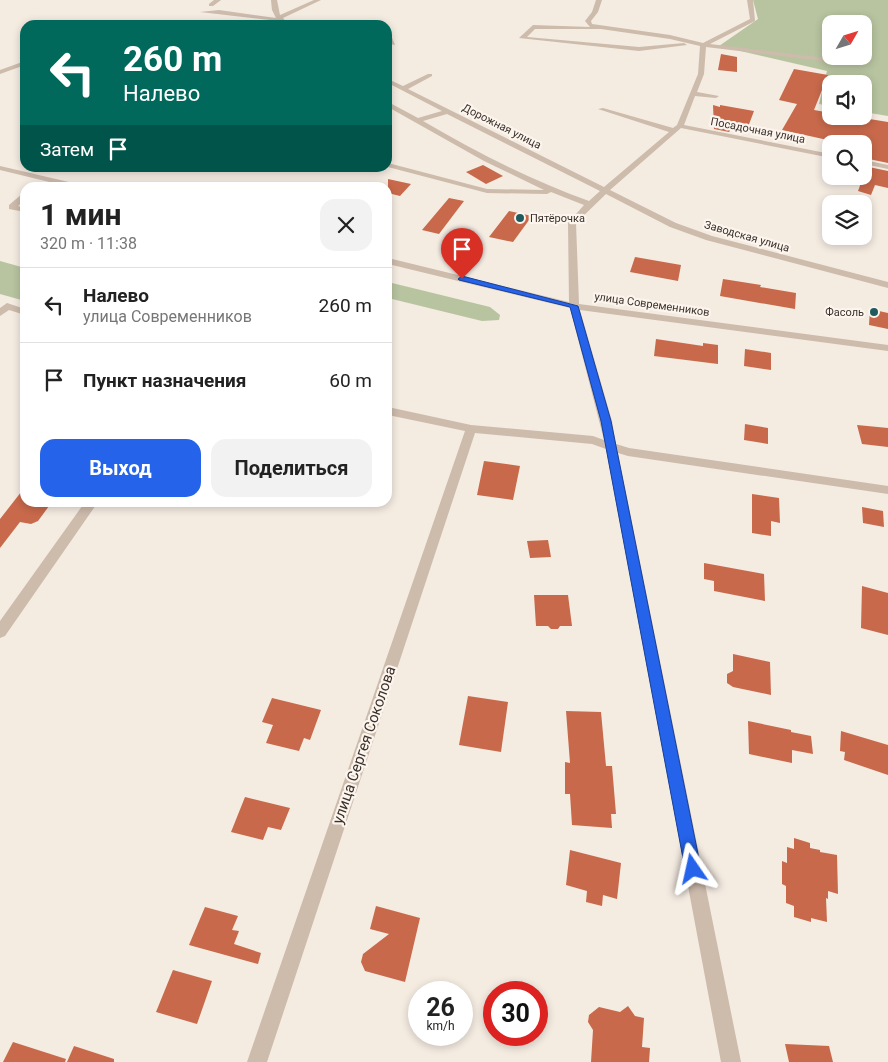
<!DOCTYPE html>
<html lang="ru">
<meta charset="utf-8">
<style>
:root{--surface:#fff;--page:#f2f2f2;--text:#222;--muted:#767676;--line:#e0e0e0;--accent:#2563eb}
body{margin:0;font-family:Roboto,sans-serif;background:var(--page);color:var(--text);height:100vh;display:flex;flex-direction:column;font-size:19px;white-space:nowrap}
*{box-sizing:border-box;margin:0}
p{font-size:16px;color:var(--muted)}
.icon{flex:none;width:28px;height:28px;fill:none;stroke:currentColor;stroke-width:2;stroke-linecap:round;stroke-linejoin:round}
.map{position:relative;flex:1;overflow:hidden}
.details{position:absolute;left:20px;top:182px;width:372px;height:325px;display:flex;flex-direction:column;background:var(--surface);border-radius:15px;box-shadow:0 2px 8px #0003}
.details>*{flex:none}
.top-card{position:absolute;left:20px;top:20px;width:372px;height:152px;border-radius:15px;box-shadow:0 2px 8px #0003;background:#00695c;color:#fff;overflow:hidden}
.needle{width:32px;rotate:51deg}
.fabs{position:absolute;left:822px;top:15px;display:grid;gap:10px}
.fabs a{display:grid;place-items:center;width:50px;height:50px;border-radius:10px;background:var(--surface);box-shadow:0 2px 8px #0003;font-size:25px}
.speed{position:absolute;left:408px;top:981px;display:flex;gap:10px;font-size:25px;font-weight:700;text-align:center}
.speed>*{display:grid;place-content:center;width:65px;height:65px;border-radius:50%;background:var(--surface);box-shadow:0 2px 8px #0003;line-height:1}
.speed small{font-size:12px;font-weight:400}
.speed .limit{border:8px solid #d22;background:#fff;color:#111}
.pin{position:absolute;display:grid;place-items:center;width:42px;height:42px;color:#fff;margin:-51px -21px;border-radius:50% 50% 50% 0;rotate:-45deg;box-shadow:0 0 5px #0007}
.pin .icon{rotate:45deg}
.me{position:absolute;width:55px;margin:-28px;rotate:349deg;stroke-linejoin:round;filter:drop-shadow(0 0 4px #0008)}
.turn{display:flex;align-items:center;gap:18px;height:105px;padding:0 20px;font-size:22px}
.turn .icon{width:65px;height:65px;stroke-width:2.5}
.turn b{display:block;font-size:35px;line-height:42px}
.then{display:flex;align-items:center;height:48px;padding:0 20px;background:#0003;gap:10px;font-size:19px}
.round{display:grid;place-items:center;flex:none;width:52px;height:52px;border-radius:15px;background:var(--page)}
.head{display:flex;align-items:center;justify-content:space-between;height:85px;padding:0 20px}
h1{font-size:30px;font-weight:700;line-height:38px}
.button{display:flex;gap:10px;margin-top:auto;padding:10px 20px}
.button a{flex:1;height:58px;border-radius:15px;background:var(--accent);color:#fff;font-size:20px;font-weight:700;line-height:58px;text-align:center}
.button a+a{background:var(--page);color:var(--text)}
ul{padding:0;list-style:none}
li{display:flex;align-items:center;gap:15px;height:75px;padding:0 20px;border-top:1px solid var(--line)}
li div{flex:1}
li b{display:block;font-size:19px}
li em{font-style:normal}
.map>svg:first-child{display:block}
.green{fill:#b8c4a0;fill-rule:evenodd}
.building{fill:#c8694b}
.lines{fill:none;stroke-linecap:round;stroke-linejoin:round}
.minor{fill:#cdbbac;fill-rule:evenodd}
.route{fill:#2563eb;stroke:#184099}
.poi-dot{fill:#1f5a5e;stroke:#fbf5ee;stroke-width:2}
.labels{text-anchor:middle;stroke-width:4.5;stroke-linejoin:round;paint-order:stroke}
.far-street-label{font-size:11px;fill:#3b302b;stroke:#fbf5ee}
.far-poi-label{font-size:11px;fill:#3b302b;stroke:#fbf5ee;text-anchor:start}
.near-street-label{font-size:15px;fill:#3b302b;stroke:#fbf5ee}
</style>
<div class="map">
<svg width="888" height="1062" viewBox="0 0 888 1062">
<rect width="100%" height="100%" fill="#f4ebe1"/>
<path class="green" d="M753,0h135v116l-24,-4v-28h-33v22l-12,-2 8,-33 -108,-25 39,-27zM831,24h33v32h-33z
M0,261l25,7v33l-25,-7z
M388,282l102,25 10,8 -1,5 -17,1 -94,-23z"/>
<path class="building" d="M721,54l16,3v15l-19,-2z
M794,69l34,6 -14,35 17,3v3h20l37,6v41l-24,-5v-14h-18l-64,-14 15,-26 -18,-4z
M713,105l7,2v-2l34,6 -6,16 -14,-2 -5,7 -15,-3z
M483,165l20,11 -17,8 -20,-12z
M864,166l24,5v17l-13,-3 -4,10 -13,-4 4,-11h-3l1,-4h4z
M388,179l23,5 -11,12 -12,-3z
M449,198l15,3 -25,33 -17,-4z
M509,211l23,5 -19,26 -24,-5z
M635,257l46,8 -3,16 -48,-9z
M723,279l38,6 -1,2 36,6 -1,16 -75,-13z
M870,309l18,4v16l-19,-4z
M656,339l47,7v-3l15,2v19l-64,-8z
M745,349l26,4v17l-27,-4z
M745,424l23,4v16l-24,-4z
M857,425l31,3v19l-26,-3z
M484,461l36,5 -7,34 -36,-5z
M25,487v15h27l-14,19 -7,3 -11,-2 -20,26v-29z
M752,494l27,4 1,25 -9,-2v15l-19,-3z
M862,507l21,4 1,16 -21,-4z
M548,540l3,17 -21,1 -3,-17z
M704,563l60,11 1,27 -51,-10v-10l-10,-2z
M862,586l26,7v42l-27,-7z
M534,595h34l4,31h-12l-2,3h-7l-3,-3h-12z
M733,654l37,8 1,33 -38,-8 -6,-4v-9l6,-3z
M468,696l40,6 -7,50 -42,-7z
M272,698l49,12 -11,30 -6,-2 -5,13 -33,-8 7,-18 -11,-3z
M566,711l35,1 5,54h6l4,48h-5l1,14 -40,-3 -2,-31h-5v-32l5,1z
M748,721l43,9v2l20,4 2,18 -21,-4v13l-43,-9z
M841,731l47,14v30l-44,-15 1,-8 -5,-1z
M245,797l45,11 -9,22 -13,-3 -5,13 -32,-8z
M794,838l16,5v5l10,2v2l17,3 1,39 -10,-3v8l-2,-1 1,24 -16,-4v4l-17,-5v-11l-8,-3v-17l-4,-2v-23l5,2v-16l7,2z
M570,850l51,13 -4,36 -14,-4 -1,11 -16,-4 1,-11 -21,-6z
M376,906l44,12 -15,64 -40,-11 -4,-9 2,-8 26,-20 -19,-5z
M205,907l33,9 -6,14 7,1 -5,13 27,9 -3,11 -69,-19z
M173,970l39,11 -15,43 -41,-12z
M628,1006l7,10 9,2 -2,29 8,1 -1,14h-58l2,-32 -5,-8 1,-7 10,-8 21,5z
M13,1042l53,17 -1,3h-62z
M785,1044l44,2 4,16h-44z
M74,1046l40,13v3h-47z"/>
<g class="lines">
<path class="minor" d="M214,0h7l-8,6h-4v-2z
M271,0h6l3,15 34,-15h7l-38,18 4,5 -3,2 -5,-4 -79,-9 19,-2 57,8 -4,-8z
M596,0h6l-4,12 -7,9 1,3 78,11 33,8 47,-24 -3,-19h6l2,21 -45,23 139,17 1,1 -3,2 -141,-17 -2,27 -7,18 22,4 -3,2 -21,-2 -11,29 147,29v4l-150,-30 -71,62 66,33 36,13 176,46v6l-182,-48 -36,-13 -64,-33 -30,29 3,81 309,41v6l-308,-41 32,111 4,23 13,4 259,38v8l-260,-38 -10,-3 123,609h-20l-115,-613 -14,-5 -117,-11 -208,629h-20l218,-631 -77,-16v-8l83,18 122,11 11,4 -34,-132 -182,-44v-6l181,44 -1,-79 16,-18 -33,-13 -4,2 -60,-1 -99,-26v-4l99,26 57,1 -60,-29 -96,-54v-5l2,1 28,15 24,-7 -54,-28v-4l15,7 25,-12h4v2l-24,13 196,98 65,-55 -71,-23 5,-1 70,20 4,-3 21,-51 2,-28 -30,-7 -69,-10h-66l-8,8 112,10 45,-4 3,2 -48,6 -120,-13 14,-13 57,2 -5,-6 7,-9zM447,114l153,77 -11,10c-59,-21 -113,-49 -166,-80z
M220,20l25,1 3,2 -3,2 -27,-2z
M388,33l3,2 4,10 -5,-1 -2,-4z
M25,61v4l-25,9v-4z
M864,160l24,5v4l-24,-5z
M0,166l86,20 4,2h-16l-74,-18z
M22,194h3v6l-7,6 7,2v4l-16,-3v-4z
M7,303l18,6v6l-16,-5 -9,6v-8z
M85,502h13l-93,134 -5,2v-17z"/>
</g>
<path class="route" d="M462,276l116,30 33,115 90,448 -2,6 -6,2 -5,-2 -3,-6 -84,-448 -31,-114 -111,-27 -1,-1z"/>
<g class="poi-dot">
<circle cx="520" cy="218" r="5"/>
<circle cx="874" cy="312" r="5"/>
</g>
<g class="labels">
<g class="far-street-label">
<text transform="translate(502 126) rotate(27)" y="4">Дорожная улица</text>
<text transform="translate(758 130) rotate(11)" y="4">Посадочная улица</text>
<text transform="translate(747 236) rotate(16)" y="4">Заводская улица</text>
<text transform="translate(652 304) rotate(8)" y="4">улица Современников</text>
</g>
<g class="far-poi-label">
<text x="530" y="222">Пятёрочка</text>
<text x="864" y="316" text-anchor="end">Фасоль</text>
</g>
<g class="near-street-label">
<text transform="translate(364 745) rotate(-71)" y="5">улица Сергея Соколова</text>
</g>
</g>
</svg>
<div class="fabs">
<a><svg class="needle" viewBox="-14 -14 28 28"><path d="M0-13l5 13h-10z" fill="#e53935"/><path d="M0 13l5-13h-10z" fill="#767676"/></svg></a>
<a><svg class="icon" aria-label="sound" viewBox="0 0 24 24"><path d="M4 9h4l5-4v14l-5-4H4zM17 9q2 3 0 6"/></svg></a>
<a><svg class="icon" aria-label="search" viewBox="0 0 24 24"><circle cx="10" cy="10" r="6"/><path d="M15 15l6 6"/></svg></a>
<a><svg class="icon" aria-label="layers" viewBox="0 0 24 24"><path d="M12 4l9 5-9 5-9-5zM3 14l9 5 9-5"/></svg></a>
</div>
<div class="speed"><div>26<small>km/h</small></div><div class="limit">30</div></div>
<div class="pin" style="left:462px;top:279px;background:#d93025"><svg class="icon" aria-label="arrive" viewBox="0 0 24 24"><path d="M6 21V4h12l-3 4 3 4H6"/></svg></div>
<svg class="me" style="left:693px;top:869px" viewBox="-20 -20 40 40"><path d="M0-17L14 15 0 8-14 15z" fill="#2563eb" stroke="#fff" stroke-width="4"/></svg>
<div class="top-card">
<div class="turn"><svg class="icon" aria-label="left" viewBox="0 0 24 24"><path d="M17 20v-9H6M10 6l-5 5 5 5"/></svg><div><b>260 m</b>Налево</div></div>
<div class="then">Затем<svg class="icon" aria-label="arrive" viewBox="0 0 24 24"><path d="M6 21V4h12l-3 4 3 4H6"/></svg></div>
</div>
<section class="details">
<div class="head"><div><h1>1 мин</h1><p>320 m · 11:38</p></div><a class="round"><svg class="icon" aria-label="close" viewBox="0 0 24 24"><path d="M6 6l12 12M18 6L6 18"/></svg></a></div>
<ul>
<li><svg class="icon" aria-label="left" viewBox="0 0 24 24"><path d="M17 20v-9H6M10 6l-5 5 5 5"/></svg><div><b>Налево</b><p>улица Современников</p></div><em>260 m</em></li>
<li><svg class="icon" aria-label="arrive" viewBox="0 0 24 24"><path d="M6 21V4h12l-3 4 3 4H6"/></svg><div><b>Пункт назначения</b></div><em>60 m</em></li>
</ul>
<div class="button"><a>Выход</a><a>Поделиться</a></div>
</section>
</div>
